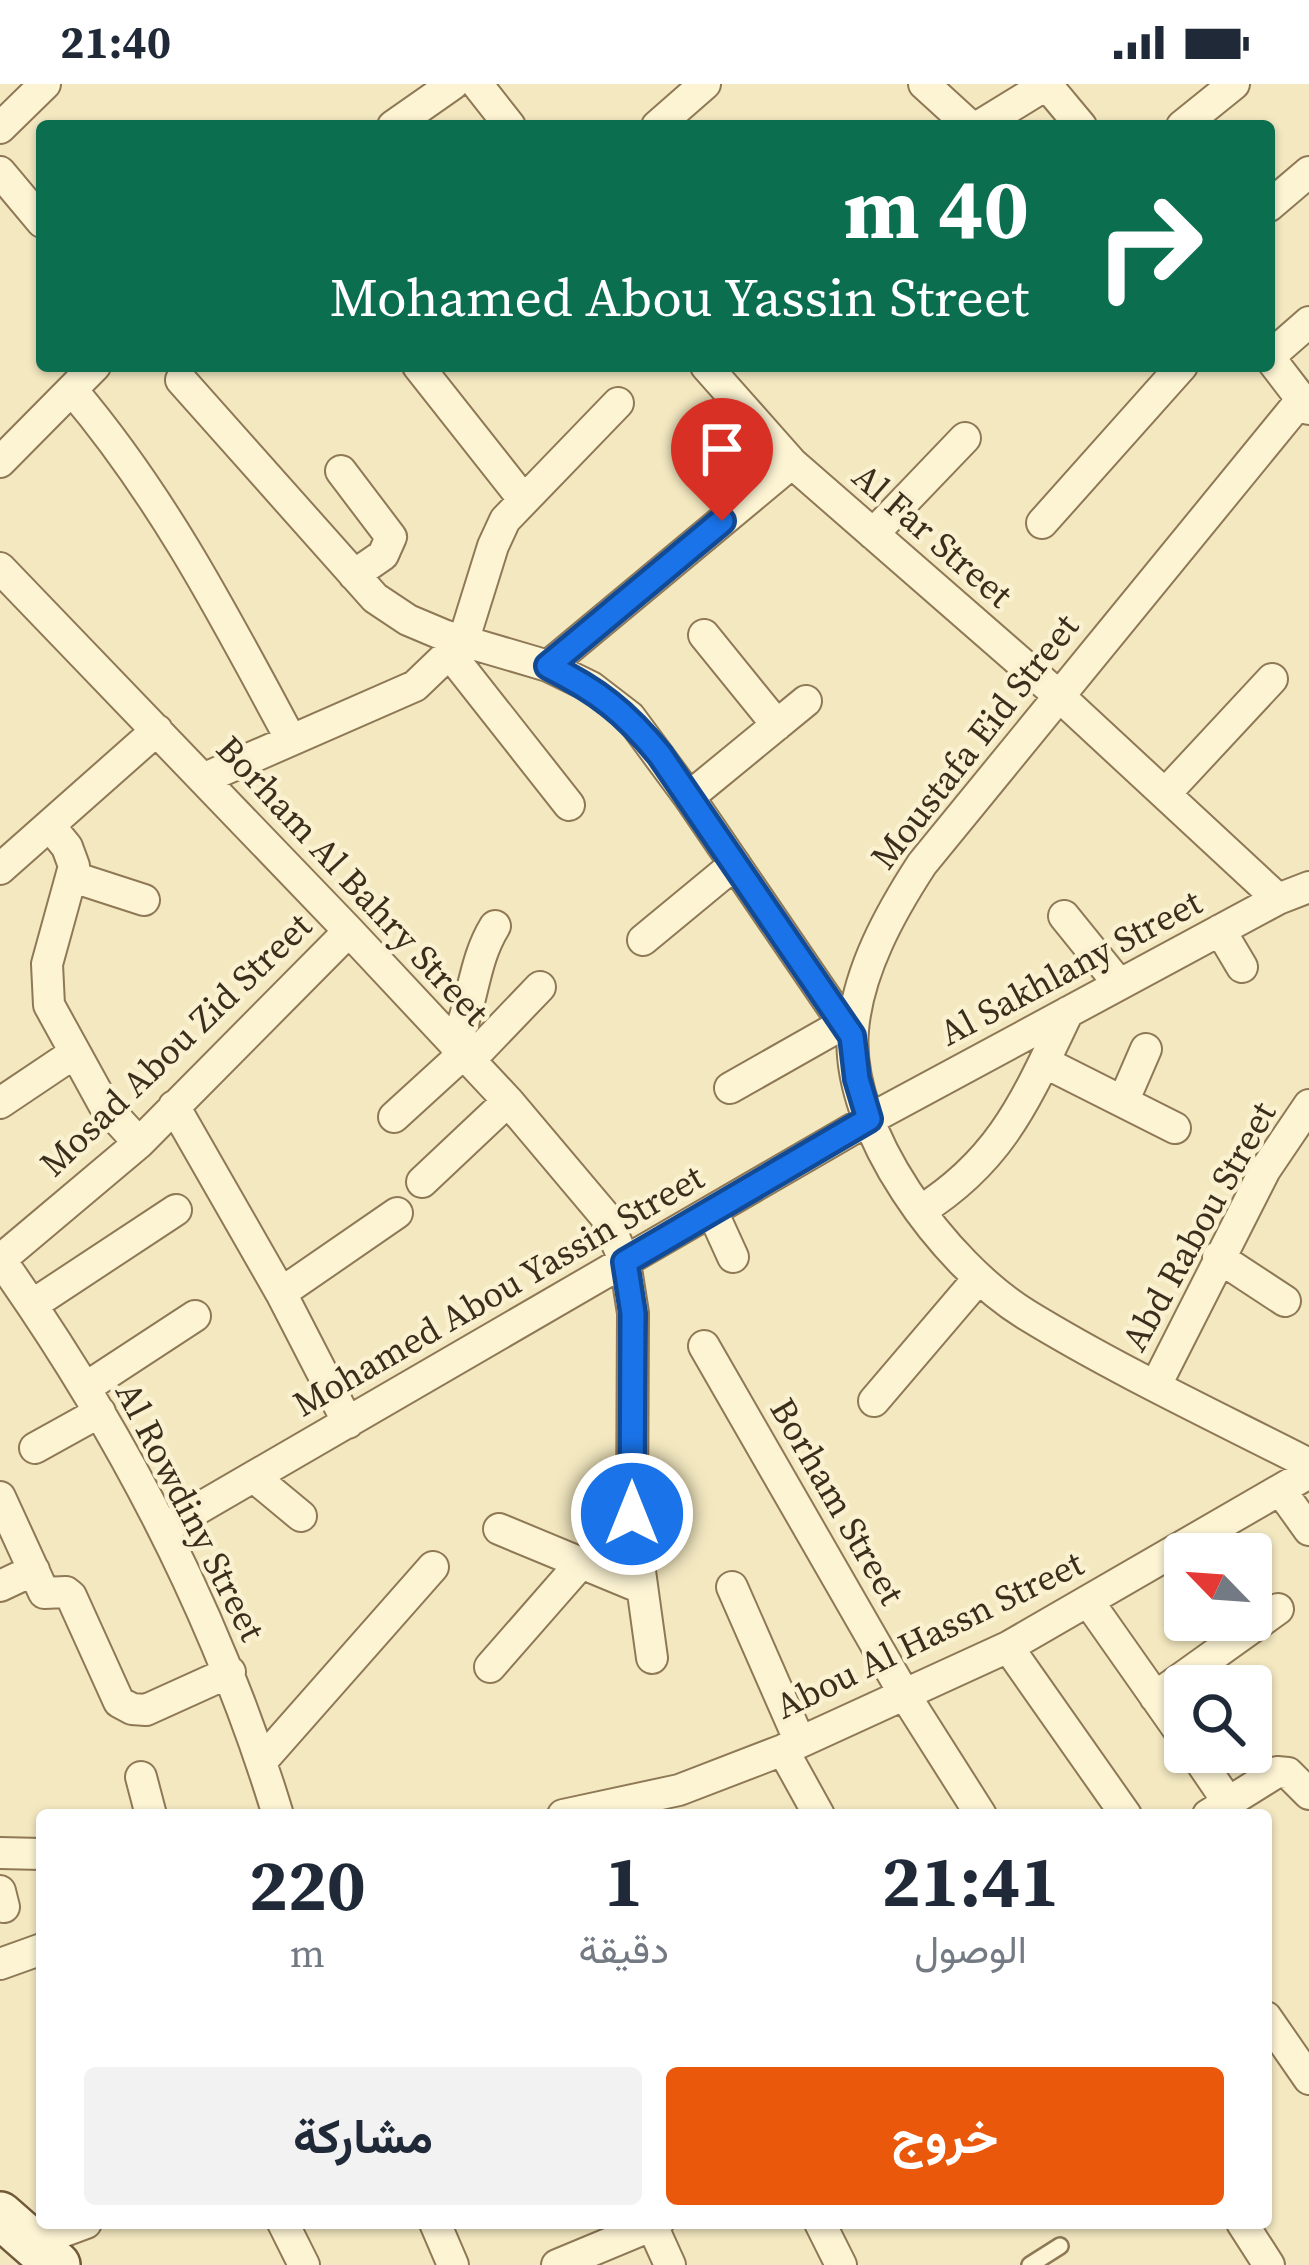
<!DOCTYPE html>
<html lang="ar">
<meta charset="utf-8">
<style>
:root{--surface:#fff;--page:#f2f2f3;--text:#1f2937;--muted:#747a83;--accent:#ea580c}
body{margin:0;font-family:"Source Serif 4",Vazirmatn,serif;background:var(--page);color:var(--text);direction:rtl;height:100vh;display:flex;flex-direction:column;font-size:45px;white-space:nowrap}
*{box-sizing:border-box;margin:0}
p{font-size:39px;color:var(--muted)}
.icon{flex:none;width:66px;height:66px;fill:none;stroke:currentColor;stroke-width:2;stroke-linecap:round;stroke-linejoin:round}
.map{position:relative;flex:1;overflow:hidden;direction:ltr}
.details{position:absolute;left:36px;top:1725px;width:1236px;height:420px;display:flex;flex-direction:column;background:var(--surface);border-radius:12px;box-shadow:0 3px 9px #0004;direction:rtl}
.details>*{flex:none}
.hud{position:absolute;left:36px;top:36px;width:1239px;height:252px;border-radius:12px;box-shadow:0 3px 9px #0004;direction:rtl;background:#0b6e4f;color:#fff;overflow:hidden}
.needle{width:78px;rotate:295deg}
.controls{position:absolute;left:1164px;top:1449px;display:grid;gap:24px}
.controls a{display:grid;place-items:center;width:108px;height:108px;border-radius:12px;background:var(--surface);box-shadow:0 3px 9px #0004;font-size:60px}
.pin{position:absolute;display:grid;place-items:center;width:102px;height:102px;color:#fff;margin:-123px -51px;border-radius:50% 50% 50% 0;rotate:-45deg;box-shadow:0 0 12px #0007}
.pin .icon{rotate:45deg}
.me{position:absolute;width:132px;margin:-66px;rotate:0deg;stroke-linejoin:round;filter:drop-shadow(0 0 9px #0008)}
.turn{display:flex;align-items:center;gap:42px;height:252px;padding:0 48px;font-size:54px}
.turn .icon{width:156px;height:156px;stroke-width:2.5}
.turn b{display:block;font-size:84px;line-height:102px}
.eta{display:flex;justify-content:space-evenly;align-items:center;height:204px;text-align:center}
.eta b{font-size:72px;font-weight:700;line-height:84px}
.cta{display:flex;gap:24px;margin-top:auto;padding:24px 48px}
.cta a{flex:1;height:138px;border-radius:12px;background:var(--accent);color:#fff;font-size:48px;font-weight:700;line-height:138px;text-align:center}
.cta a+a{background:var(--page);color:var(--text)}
.status{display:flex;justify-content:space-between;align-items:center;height:84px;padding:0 60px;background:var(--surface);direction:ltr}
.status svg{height:33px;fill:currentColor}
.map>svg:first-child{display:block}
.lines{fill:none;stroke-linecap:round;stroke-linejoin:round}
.lane-casing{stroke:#8e7855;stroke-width:20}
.street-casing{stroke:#8e7855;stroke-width:34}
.secondary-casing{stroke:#705939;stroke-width:50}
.lane{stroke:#fdf4d4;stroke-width:15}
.street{stroke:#fdf4d4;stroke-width:30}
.secondary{stroke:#fdf4d4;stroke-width:45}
.route-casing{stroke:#114b97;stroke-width:30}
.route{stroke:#1a73e8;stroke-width:21}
.labels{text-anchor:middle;stroke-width:9;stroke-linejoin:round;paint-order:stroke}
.street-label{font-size:36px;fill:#3c2e1c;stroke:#f9f1d0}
</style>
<div class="status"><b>21:40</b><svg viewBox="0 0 49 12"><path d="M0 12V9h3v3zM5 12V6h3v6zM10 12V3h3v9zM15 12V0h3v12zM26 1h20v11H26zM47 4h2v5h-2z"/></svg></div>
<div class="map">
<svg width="1309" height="2181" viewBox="0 0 1309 2181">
<rect width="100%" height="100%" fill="#f3e8c0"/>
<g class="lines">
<g class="lane-casing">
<path id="lane" d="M1030,2181l30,-19"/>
</g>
<g class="street-casing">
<path id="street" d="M477,0l33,42
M924,0l46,42
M1046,0l35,42
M393,42l60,-42
M657,42l48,-42
M979,42l67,-41
M1182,42l52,-42
M0,44l45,-44
M0,88l42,50
M1269,122l40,-34
M1309,238l-40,35 40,52
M418,282l105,133
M706,282l86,97 266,232 220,204
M181,296l194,218 33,22 38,16 102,30 43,21 39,30 59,80 163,239
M72,306c91,107 153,227 219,350
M1302,315l-380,465c-32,49 -64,107 -69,166 -9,100 93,236 174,285 90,55 188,101 282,149
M0,378l95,-96
M341,387l50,66 -8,18 -29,20
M1042,439l140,-157
M873,450l92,-96
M0,484l349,363 159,170 97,115 20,46 8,51 -1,200 20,145
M704,551l73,90
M450,570l119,151
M548,582l244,-203
M205,694l210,-92 49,-47 29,-93 12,-26 113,-117
M1165,710l107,-115
M689,713l117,-96
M50,742l17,21 7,19 -27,98 2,41 55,100 35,38
M0,785l157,-139
M73,793l71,23
M1064,832l55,68
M1220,846l22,37
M643,856l92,-76
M454,960c20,-39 18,-81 41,-118
M469,977l71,-74
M1044,978l131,66
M730,1004l113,-64
M1123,1018l23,-53
M0,1019l73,-49
M174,1022l107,187 67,130
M394,1033l69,-63
M422,1098l86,-81
M712,1127l21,46
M920,1127c83,-52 107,-114 148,-199
M1218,1173l67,44
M0,1175c121,171 217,355 278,556
M0,1176l139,-117 210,-212
M281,1209l116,-80
M32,1221l144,-95
M704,1262l199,346 78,123
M1156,1301l109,-215 44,-65
M85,1304l110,-72
M874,1317l104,-122
M35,1364l65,-36
M254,1393l47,39
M1281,1407l28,39
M0,1413l44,96 22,-1 5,4 48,106 13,7 14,1 84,-38
M165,1444l705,-409 408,-220 31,-12
M499,1445l140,58
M0,1502l34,-16
M732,1503l68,155
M1088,1517l97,138
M1008,1563l118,168
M490,1583l91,-104
M1155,1613l123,-88
M783,1666l36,65
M1194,1668l34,50
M261,1678l172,-195
M141,1693l10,38
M563,1731l116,-25 104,-40 225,-103 301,-174
M1208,1731l69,-43 11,1 21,21
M0,1769l42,1
M0,1807l4,16
M0,1880l42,-15
M1266,1933l43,62
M283,2139l21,42
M435,2139l18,42
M651,2139l19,42
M820,2139l21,42
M1242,2139l27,42
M32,2159l54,-20
M557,2181l101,-42"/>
</g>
<g class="secondary-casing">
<path id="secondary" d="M0,2131l57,50"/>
</g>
<use href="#lane" class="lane"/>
<use href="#street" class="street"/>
<use href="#secondary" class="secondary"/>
</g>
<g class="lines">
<g class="route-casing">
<path id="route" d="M632,1430l1,-201 -8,-51 244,-143 -12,-40 -5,-43 -192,-281c-35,-43 -62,-64 -112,-89l174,-145"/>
</g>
<use href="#route" class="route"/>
</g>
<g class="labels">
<g class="street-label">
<text transform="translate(933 451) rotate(41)" y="13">Al Far Street</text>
<text transform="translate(974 657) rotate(-52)" y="13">Moustafa Eid Street</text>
<text transform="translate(353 796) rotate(47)" y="13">Borham Al Bahry Street</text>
<text transform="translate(1070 883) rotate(-28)" y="13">Al Sakhlany Street</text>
<text transform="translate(175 960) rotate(-44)" y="13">Mosad Abou Zid Street</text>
<text transform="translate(1198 1142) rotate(-61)" y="13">Abd Rabou Street</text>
<text transform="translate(498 1206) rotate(-30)" y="13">Mohamed Abou Yassin Street</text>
<text transform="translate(838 1417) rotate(60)" y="13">Borham Street</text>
<text transform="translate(191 1427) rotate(63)" y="13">Al Rowdiny Street</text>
<text transform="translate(929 1550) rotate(-26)" y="13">Abou Al Hassn Street</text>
</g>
</g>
</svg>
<div class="controls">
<a><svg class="needle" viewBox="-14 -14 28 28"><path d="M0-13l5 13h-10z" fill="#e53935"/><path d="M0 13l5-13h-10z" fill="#747a83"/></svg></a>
<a><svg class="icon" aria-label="search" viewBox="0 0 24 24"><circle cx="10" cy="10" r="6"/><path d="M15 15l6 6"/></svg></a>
</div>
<div class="pin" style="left:722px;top:437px;background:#d93025"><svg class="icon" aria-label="arrive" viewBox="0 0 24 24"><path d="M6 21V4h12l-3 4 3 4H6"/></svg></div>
<svg class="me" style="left:632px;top:1430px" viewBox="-20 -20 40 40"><circle r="17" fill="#1a73e8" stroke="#fff" stroke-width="3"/><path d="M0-11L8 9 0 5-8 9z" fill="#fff"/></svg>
<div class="hud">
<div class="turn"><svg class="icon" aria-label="right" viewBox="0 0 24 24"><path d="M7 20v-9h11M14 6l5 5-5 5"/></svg><div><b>40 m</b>Mohamed Abou Yassin Street</div></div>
</div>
<section class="details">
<div class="eta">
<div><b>21:41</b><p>الوصول</p></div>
<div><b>1</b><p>دقيقة</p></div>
<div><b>220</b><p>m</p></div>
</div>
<div class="cta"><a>خروج</a><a>مشاركة</a></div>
</section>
</div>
